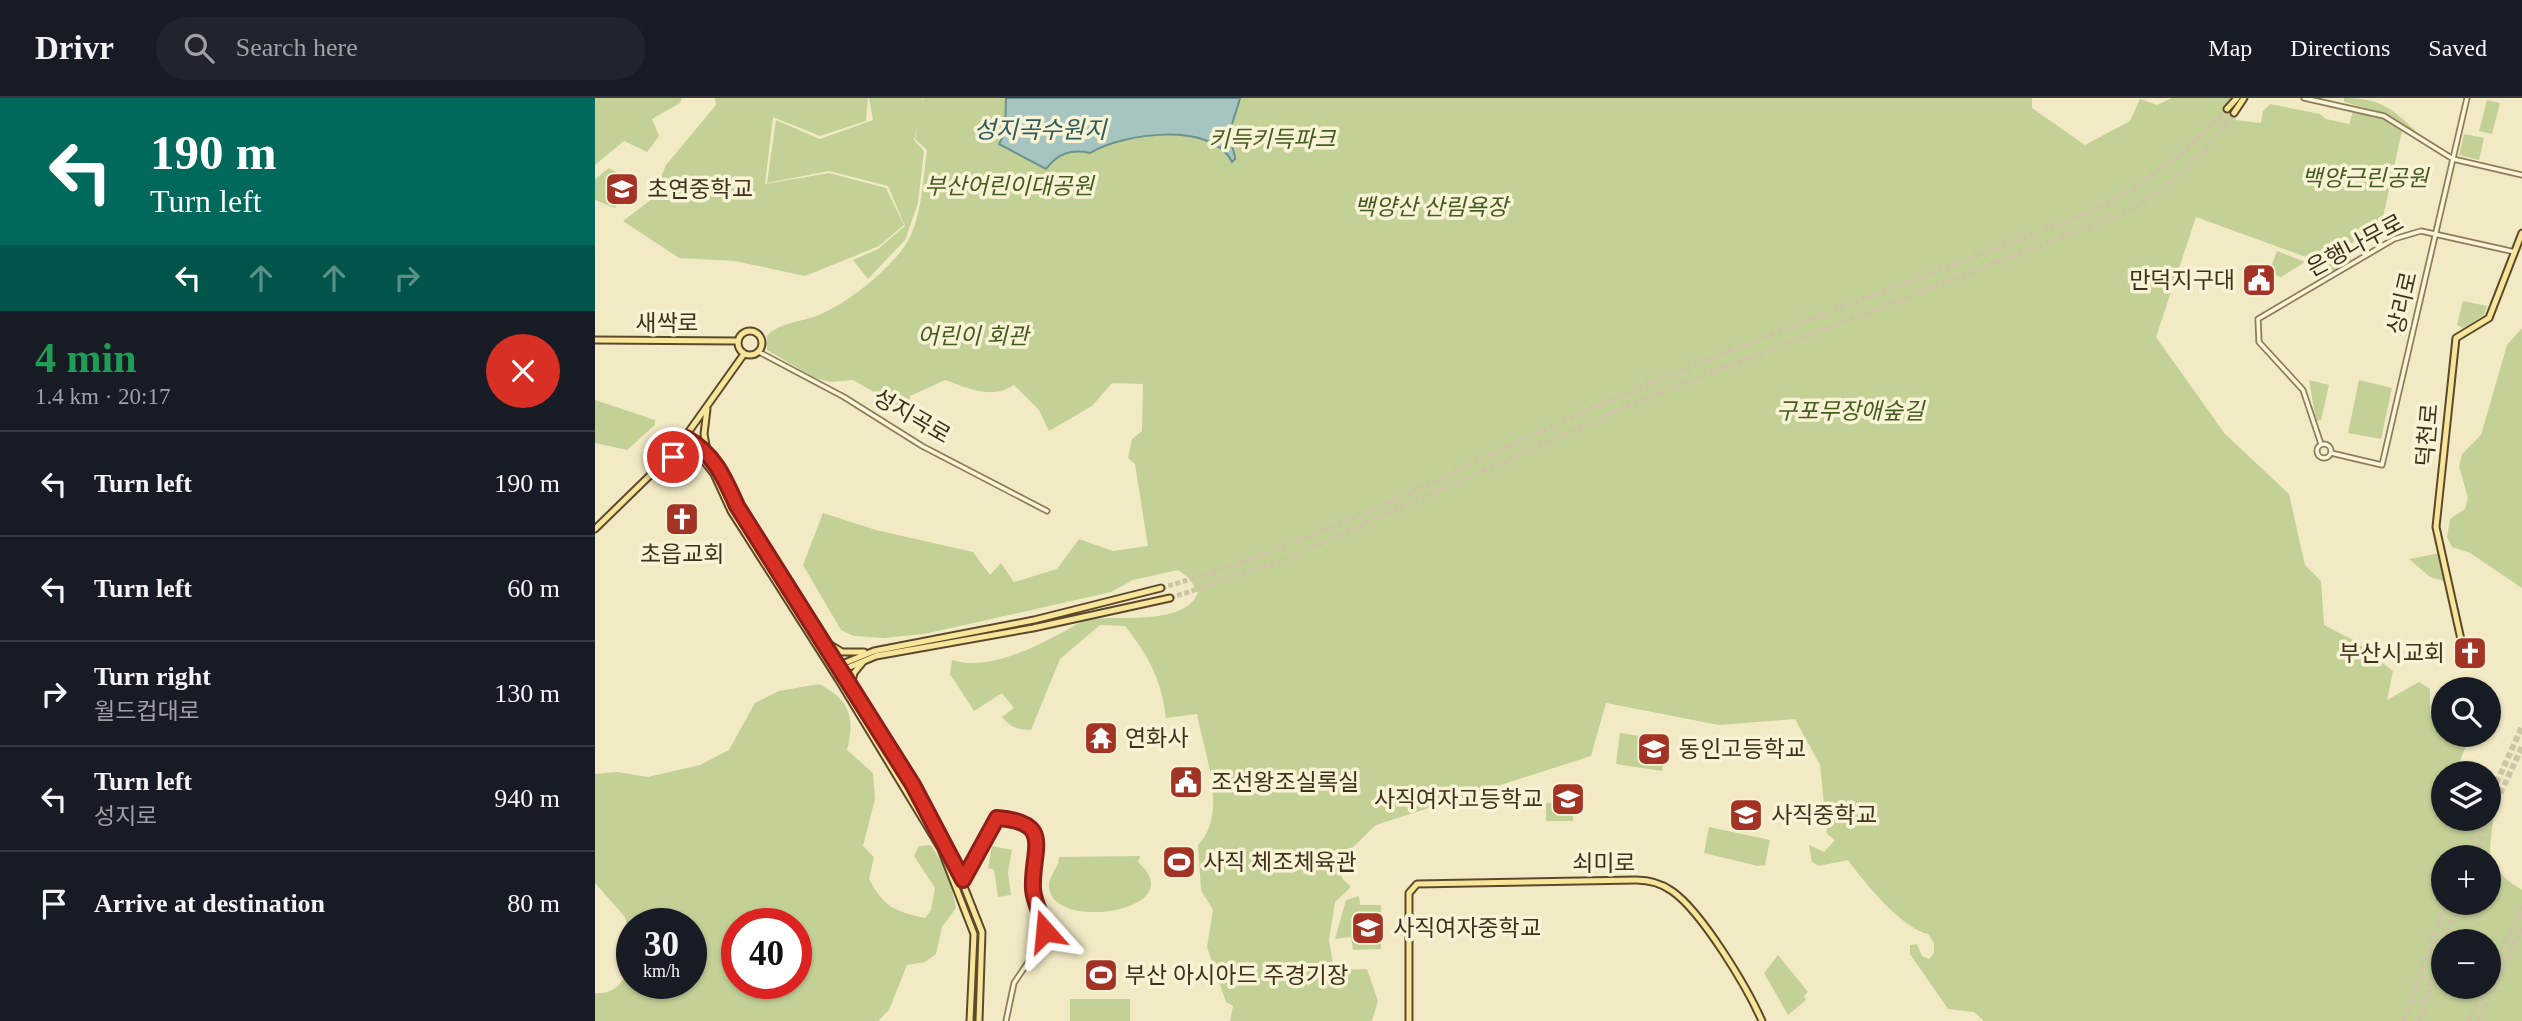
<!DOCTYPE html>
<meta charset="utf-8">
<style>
:root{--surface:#171b24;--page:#20242c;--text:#f1f3f6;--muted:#9ea1a6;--line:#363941}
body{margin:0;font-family:"Times New Roman","Noto Sans KR",serif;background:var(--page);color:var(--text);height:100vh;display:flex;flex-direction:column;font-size:26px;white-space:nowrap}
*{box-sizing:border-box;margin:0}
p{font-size:23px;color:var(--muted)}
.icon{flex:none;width:38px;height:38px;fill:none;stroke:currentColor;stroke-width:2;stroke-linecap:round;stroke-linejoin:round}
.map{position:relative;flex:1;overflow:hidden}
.panel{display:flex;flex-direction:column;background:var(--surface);width:595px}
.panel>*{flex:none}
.banner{background:#00695c;color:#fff;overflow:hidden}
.controls{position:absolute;left:1836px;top:579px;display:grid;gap:14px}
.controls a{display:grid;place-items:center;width:70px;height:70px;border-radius:50%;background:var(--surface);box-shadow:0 2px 5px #0004;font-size:35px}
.speed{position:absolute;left:21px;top:810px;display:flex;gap:14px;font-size:35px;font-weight:700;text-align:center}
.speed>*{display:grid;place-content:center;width:91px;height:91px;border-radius:50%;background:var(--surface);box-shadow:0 2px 5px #0004;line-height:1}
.speed small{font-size:18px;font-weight:400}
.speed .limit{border:10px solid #d22;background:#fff;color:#111}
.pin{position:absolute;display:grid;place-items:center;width:60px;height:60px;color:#fff;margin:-30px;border:4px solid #fff;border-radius:50%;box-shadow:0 2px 7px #0007}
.me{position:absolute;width:77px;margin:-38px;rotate:342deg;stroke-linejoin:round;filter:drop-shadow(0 0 5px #0008)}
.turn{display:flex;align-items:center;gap:24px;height:147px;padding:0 35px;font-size:32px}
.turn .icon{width:91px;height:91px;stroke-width:2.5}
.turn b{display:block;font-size:49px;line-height:60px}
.lanes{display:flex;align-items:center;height:66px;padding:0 35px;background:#0003;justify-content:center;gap:35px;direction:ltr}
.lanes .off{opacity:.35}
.round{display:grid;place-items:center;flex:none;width:74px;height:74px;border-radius:37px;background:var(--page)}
.headline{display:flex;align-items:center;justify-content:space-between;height:119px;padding:0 35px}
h1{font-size:42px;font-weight:700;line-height:52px;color:#1e9e55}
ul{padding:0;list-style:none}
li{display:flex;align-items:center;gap:21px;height:105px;padding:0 35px;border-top:2px solid var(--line)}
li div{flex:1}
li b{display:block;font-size:26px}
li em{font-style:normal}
header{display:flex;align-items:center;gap:42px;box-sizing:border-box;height:98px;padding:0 35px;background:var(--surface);border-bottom:2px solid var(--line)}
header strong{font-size:33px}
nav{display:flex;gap:38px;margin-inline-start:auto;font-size:24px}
.search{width:490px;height:63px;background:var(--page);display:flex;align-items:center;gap:18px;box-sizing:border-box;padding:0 24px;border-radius:38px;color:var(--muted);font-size:26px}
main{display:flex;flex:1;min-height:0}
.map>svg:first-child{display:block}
.green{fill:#c3d197;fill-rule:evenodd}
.water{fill:#a7c5c0;stroke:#6c948f;stroke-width:2}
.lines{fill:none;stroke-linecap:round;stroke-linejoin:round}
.major-tunnel{stroke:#cec5a4;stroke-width:5;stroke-dasharray:5 2.5;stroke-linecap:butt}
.highway-tunnel{stroke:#cec5a4;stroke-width:6;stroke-dasharray:6 3;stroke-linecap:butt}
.minor-casing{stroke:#8f7c59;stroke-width:7}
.major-casing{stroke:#5c492d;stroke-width:9}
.minor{stroke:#fbf6d9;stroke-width:3.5}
.major{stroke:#f7e69a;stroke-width:5}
.route-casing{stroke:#8d1f18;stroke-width:18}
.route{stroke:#d93025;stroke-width:12}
.labels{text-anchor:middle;stroke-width:7;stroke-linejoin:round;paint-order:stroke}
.park-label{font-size:23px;font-style:italic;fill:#465c23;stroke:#f8f3d5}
.poi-label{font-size:23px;fill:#3e311e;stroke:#f8f3d5;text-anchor:start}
.street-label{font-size:23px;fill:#3e311e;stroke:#f8f3d5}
.water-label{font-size:24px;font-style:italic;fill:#2c5b5e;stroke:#f8f3d5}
</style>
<header>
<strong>Drivr</strong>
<div class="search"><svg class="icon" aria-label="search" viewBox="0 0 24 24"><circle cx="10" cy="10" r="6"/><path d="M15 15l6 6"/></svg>Search here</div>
<nav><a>Map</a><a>Directions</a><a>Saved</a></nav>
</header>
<main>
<section class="panel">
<div class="banner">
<div class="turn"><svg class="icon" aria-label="left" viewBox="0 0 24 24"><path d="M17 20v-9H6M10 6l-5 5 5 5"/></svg><div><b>190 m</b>Turn left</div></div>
<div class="lanes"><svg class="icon" aria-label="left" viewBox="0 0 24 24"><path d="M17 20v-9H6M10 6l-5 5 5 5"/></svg><svg class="icon off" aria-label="ahead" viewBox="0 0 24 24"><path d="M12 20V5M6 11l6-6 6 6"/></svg><svg class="icon off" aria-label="ahead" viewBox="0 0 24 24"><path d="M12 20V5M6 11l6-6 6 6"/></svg><svg class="icon off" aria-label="right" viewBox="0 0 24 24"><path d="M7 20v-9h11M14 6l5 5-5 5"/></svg></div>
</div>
<div class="headline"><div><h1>4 min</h1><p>1.4 km · 20:17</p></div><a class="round" style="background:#d93025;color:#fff"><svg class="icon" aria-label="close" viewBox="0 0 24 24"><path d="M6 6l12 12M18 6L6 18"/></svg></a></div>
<ul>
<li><svg class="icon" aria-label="left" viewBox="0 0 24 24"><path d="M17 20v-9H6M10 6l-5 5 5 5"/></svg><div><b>Turn left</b></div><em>190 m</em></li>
<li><svg class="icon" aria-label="left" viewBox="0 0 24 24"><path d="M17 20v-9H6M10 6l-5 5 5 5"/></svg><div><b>Turn left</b></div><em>60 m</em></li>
<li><svg class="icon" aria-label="right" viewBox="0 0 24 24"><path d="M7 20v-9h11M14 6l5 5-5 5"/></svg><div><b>Turn right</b><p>월드컵대로</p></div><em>130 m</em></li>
<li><svg class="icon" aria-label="left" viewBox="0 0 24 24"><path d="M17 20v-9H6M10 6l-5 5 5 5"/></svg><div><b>Turn left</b><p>성지로</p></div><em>940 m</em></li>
<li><svg class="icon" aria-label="arrive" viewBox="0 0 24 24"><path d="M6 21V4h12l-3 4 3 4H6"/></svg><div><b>Arrive at destination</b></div><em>80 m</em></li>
</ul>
</section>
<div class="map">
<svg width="1927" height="923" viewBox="0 0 1927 923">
<rect width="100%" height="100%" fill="#f2eac5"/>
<path class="green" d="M0,0h87l-2,5 -28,16 7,17 -12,16 -23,-11 -29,24z
M120,0h153l-2,23 -46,15 -47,-19 -8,67 64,-11 57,15 18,37 -25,21 -74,30 -70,-15 -56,-3 -56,-37 29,-22 14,-34 50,-60z
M274,0h53v3l1,-3h1109v10l53,37 45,-24 10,-22 17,6 15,-7h59l5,22 25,3 2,-12 7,-7 50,10 6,5 23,5 4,-12 30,7 19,12 -21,95 -36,21 7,14 -20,12 -15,-12 -121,-44 -40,120 69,97 64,60 16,71 16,16 3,44 29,15 40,31 -6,29 32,-18 11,7v26l13,-6v26h27l-13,34 1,4 -15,1v45h46v-11l5,3c-4,46 -13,52 28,79v131h-538l-10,-9 -26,-3 -38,-55v-9l7,-1 5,12 7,3 5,-6v-10l-6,-9c-27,-6 -64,-52 -80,-74l-29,6 -7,-4 -3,-17 15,7 11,-12 -8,-6 -7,-69 -25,-46 -76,6 -113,-22 -15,53 -215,69 -28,27 -7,14 1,12 9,9 -16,15 -6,38 4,24 8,6 26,-1 11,32 -6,20h-142l3,-15 -7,-4 -19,-55 6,-37 -12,-20 -3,-45c31,-32 6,-92 -1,-131l-31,4c-5,-40 -17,-61 -41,-92l-25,-1 -40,34 -29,71c-12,0 -20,-2 -29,-13l12,-9 -12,-15 -28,18 -24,-37 2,-14c34,11 77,-10 107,-26 9,-4 19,-12 29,-14 30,-6 95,7 110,-27l-8,-14 -12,-9 -45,10 -22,12 -35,8 -152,34 -40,4 -30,-2 -13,-6 -38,-65 20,-52 53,17 97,22 17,23 11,-12 13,19 43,-13 22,-30 34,12 35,-5 -13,-82 -7,-6 4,-19 10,-8 1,-47 -31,-1 -20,23 -43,25 -10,-21 -25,-25c-22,15 -46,3 -69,-5l-35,16 -1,9 -7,3 -49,-28 -23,2 -17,-5 -46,-27v-14c12,-14 37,-14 54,-22 28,-12 71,-46 87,-73 14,-26 15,-62 19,-91l-12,-11 3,-15 -4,16 10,11 -6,52 -13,37 -37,39 -15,-19 25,-11 27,-23 -17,-40 -59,-15 -62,12 9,-63 44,19 53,-19zM1848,760h46v45h-46zM1848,844h46v45h-46z
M1749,0c39,0 49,12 76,37l-33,-21 -43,-12z
M1892,2l13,3 -8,31 -13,-3z
M1869,36l20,4 -5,22 -20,-5z
M14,70l23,14 -17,26 -20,-8v-21z
M1682,153l28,11 -24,15 -12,-4z
M1868,203l24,5 -3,9 -21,13 -6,-3z
M1927,230v260l-52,-35 -18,-6 -5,-10 3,-18 15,-10 3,-11 -9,-32 3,-12 19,-19 26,-90z
M1714,282l20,5 -8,35 -5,1z
M1764,282l33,8 -11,51 -33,-6z
M0,302l60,20v5l-28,25 -32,-7z
M1845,455l7,29 -17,-5 -21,-18z
M224,586c32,16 36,35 28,66l26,23 2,26 -12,47 11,11 -5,22c15,28 25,32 56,39l6,-8 4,-22 -21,-32 5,-10 12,-1 17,28 8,35 -14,19 -6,27 -11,8 -18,3 -18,45 -11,11h-283v-28c22,2 29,-13 37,-31v22h59v-60h-59v25l-7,-32 -30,-34v-109l22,-2 31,5 52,-12 29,-15 26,-47 24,-12zM142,826h59v60h-59z
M1025,635l47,7 -5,31 -46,-7z
M951,705h28l-1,18h-27z
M1114,729l61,13 -5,25 -7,1 -54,-13z
M397,748l20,4 -4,22 3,23 -13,2 -4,-27 -6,-2z
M545,758l-2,6c54,47 -76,69 -88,30 -5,-15 9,-22 9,-35z
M764,798l1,9h21v44l-28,1 -2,-13 -16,2 11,-39z
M1183,857l30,37 -4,4 2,4 -18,15 -24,-42z
M475,901h60v22h-60z"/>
<path class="water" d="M411,0h234c-3,14 -12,30 -9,44 1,6 4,11 4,17l-3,3c-19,-41 -110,-29 -142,-9 -19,-4 -32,0 -44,16l-47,-25 6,-12z"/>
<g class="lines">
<path class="major-tunnel" d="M566,490c170,-48 325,-136 487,-204 148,-62 300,-115 448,-175 51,-26 92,-58 131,-100
M575,500l111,-37 365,-163 471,-182c51,-24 84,-58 117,-103
M1894,880l33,-72
M1874,923l16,-34
M1883,923l44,-93"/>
<path class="highway-tunnel" d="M1894,701l33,-72
M1894,720l33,-71
M1868,760l16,-39
M1879,760l14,-39
M1850,844l13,-39
M1809,923l42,-118
M1824,923l24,-72"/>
<g class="minor-casing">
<path id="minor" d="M1709,0l80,18 69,43 69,16
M164,254l85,45 78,49 125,65
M1722 353a7 7 0 1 1 14 0a7 7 0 1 1-14 0Z
M1726,346l-18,-54 -44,-48 -1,-23 136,-80 27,-8 94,21
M1736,355l51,12 85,-367
M361,787c21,-16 26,-46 41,-67 58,4 34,33 36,71 1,17 12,32 12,48l-31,46 -8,38"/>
</g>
<g class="major-casing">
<path id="major" d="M1632,11l10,-11
M1639,15l10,-15
M143 245a12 12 0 1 1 24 0a12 12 0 1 1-24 0Z
M0,242l143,1
M91,340c28,15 39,41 51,68l124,195 87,145 34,86 -3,89
M93,343l26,33 17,37 107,168 103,170 33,85 -4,87
M112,353l-3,-17 3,-25
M78,359l14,-5 9,2
M0,431l80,-78 69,-97
M229,543l18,11h22
M1871,564l-30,-135 20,-189 33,-20 33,-85
M242,568l37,-15 160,-31 127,-32
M245,573l36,-15 157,-28 137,-30
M256,588l3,-13 9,-11
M814,923v-128l8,-9 219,-4c13,0 25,3 36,11 30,21 75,96 90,130"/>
</g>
<use href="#minor" class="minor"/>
<use href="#major" class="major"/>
</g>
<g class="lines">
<g class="route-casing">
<path id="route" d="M78,359l-9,6 22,-25c28,15 39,41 51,68l176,279 50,95 34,-62c58,4 34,32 36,71 1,15 10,27 12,42"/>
</g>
<use href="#route" class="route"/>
</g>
<defs>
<g id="school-square" transform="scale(1.75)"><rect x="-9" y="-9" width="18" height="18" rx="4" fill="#a33324" stroke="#f8f3d5"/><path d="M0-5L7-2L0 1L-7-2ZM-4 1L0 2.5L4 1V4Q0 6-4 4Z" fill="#fff"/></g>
<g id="civic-square" transform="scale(1.75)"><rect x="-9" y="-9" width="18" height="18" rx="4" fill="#a33324" stroke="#f8f3d5"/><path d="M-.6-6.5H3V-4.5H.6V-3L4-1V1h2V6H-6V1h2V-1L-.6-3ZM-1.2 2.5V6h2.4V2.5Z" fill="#fff"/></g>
<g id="church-square" transform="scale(1.75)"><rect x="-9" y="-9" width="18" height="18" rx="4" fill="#a33324" stroke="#f8f3d5"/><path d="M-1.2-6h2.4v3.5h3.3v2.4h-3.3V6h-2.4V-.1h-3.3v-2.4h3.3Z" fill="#fff"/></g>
<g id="temple-square" transform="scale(1.75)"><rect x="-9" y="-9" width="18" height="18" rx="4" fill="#a33324" stroke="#f8f3d5"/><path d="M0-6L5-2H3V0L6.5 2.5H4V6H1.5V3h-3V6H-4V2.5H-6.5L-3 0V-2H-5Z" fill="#fff"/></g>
<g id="stadium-square" transform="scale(1.75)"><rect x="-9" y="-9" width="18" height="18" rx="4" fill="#a33324" stroke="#f8f3d5"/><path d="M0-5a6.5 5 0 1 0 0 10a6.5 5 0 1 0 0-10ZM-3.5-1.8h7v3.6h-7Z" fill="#fff"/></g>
</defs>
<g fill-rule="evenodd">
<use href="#school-square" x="27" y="91"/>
<use href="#civic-square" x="1664" y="182"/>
<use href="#church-square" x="87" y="421"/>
<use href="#church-square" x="1875" y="555"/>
<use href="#temple-square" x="506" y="640"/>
<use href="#school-square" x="1059" y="651"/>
<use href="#civic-square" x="591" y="684"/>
<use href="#school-square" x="973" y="701"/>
<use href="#school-square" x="1151" y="717"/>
<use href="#stadium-square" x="584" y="764"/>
<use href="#school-square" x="773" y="830"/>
<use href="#stadium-square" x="506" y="877"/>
</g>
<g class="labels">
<g class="park-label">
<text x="677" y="49">키득키득파크</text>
<text x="1770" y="88">백양근린공원</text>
<text x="414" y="96">부산어린이대공원</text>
<text x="836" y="117">백양산 산림욕장</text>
<text x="378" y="246">어린이 회관</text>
<text x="1255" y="321">구포무장애숲길</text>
</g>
<g class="poi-label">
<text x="52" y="99">초연중학교</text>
<text x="1640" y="190" text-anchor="end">만덕지구대</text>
<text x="87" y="464" text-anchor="middle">초읍교회</text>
<text x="1850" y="563" text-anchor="end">부산시교회</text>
<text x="530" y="648">연화사</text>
<text x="1084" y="659">동인고등학교</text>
<text x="616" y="692">조선왕조실록실</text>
<text x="948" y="709" text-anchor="end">사직여자고등학교</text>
<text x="1176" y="725">사직중학교</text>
<text x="608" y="772">사직 체조체육관</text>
<text x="798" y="838">사직여자중학교</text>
<text x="530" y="885">부산 아시아드 주경기장</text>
</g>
<g class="street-label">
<text transform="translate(1760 147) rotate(-28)" y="8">은행나무로</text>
<text transform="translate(1807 205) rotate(-77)" y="8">상리로</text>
<text x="72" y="233">새싹로</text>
<text transform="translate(317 318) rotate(30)" y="8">성지곡로</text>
<text transform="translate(1832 337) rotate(-85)" y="8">덕천로</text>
<text x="1009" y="773">쇠미로</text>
</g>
<g class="water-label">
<text x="445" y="40">성지곡수원지</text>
</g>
</g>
</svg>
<div class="controls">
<a><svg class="icon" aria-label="search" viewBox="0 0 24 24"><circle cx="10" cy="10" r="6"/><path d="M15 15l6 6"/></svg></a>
<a><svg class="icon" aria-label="layers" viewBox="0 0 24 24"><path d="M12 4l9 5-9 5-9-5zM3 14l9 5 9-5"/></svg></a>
<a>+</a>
<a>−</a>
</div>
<div class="speed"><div>30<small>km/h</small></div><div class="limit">40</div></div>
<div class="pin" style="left:78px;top:359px;background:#d93025"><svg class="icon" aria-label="arrive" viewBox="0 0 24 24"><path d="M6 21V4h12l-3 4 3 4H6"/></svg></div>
<svg class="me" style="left:450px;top:833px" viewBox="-20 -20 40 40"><path d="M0-17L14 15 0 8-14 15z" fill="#d93025" stroke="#fff" stroke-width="4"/></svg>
</div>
</main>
